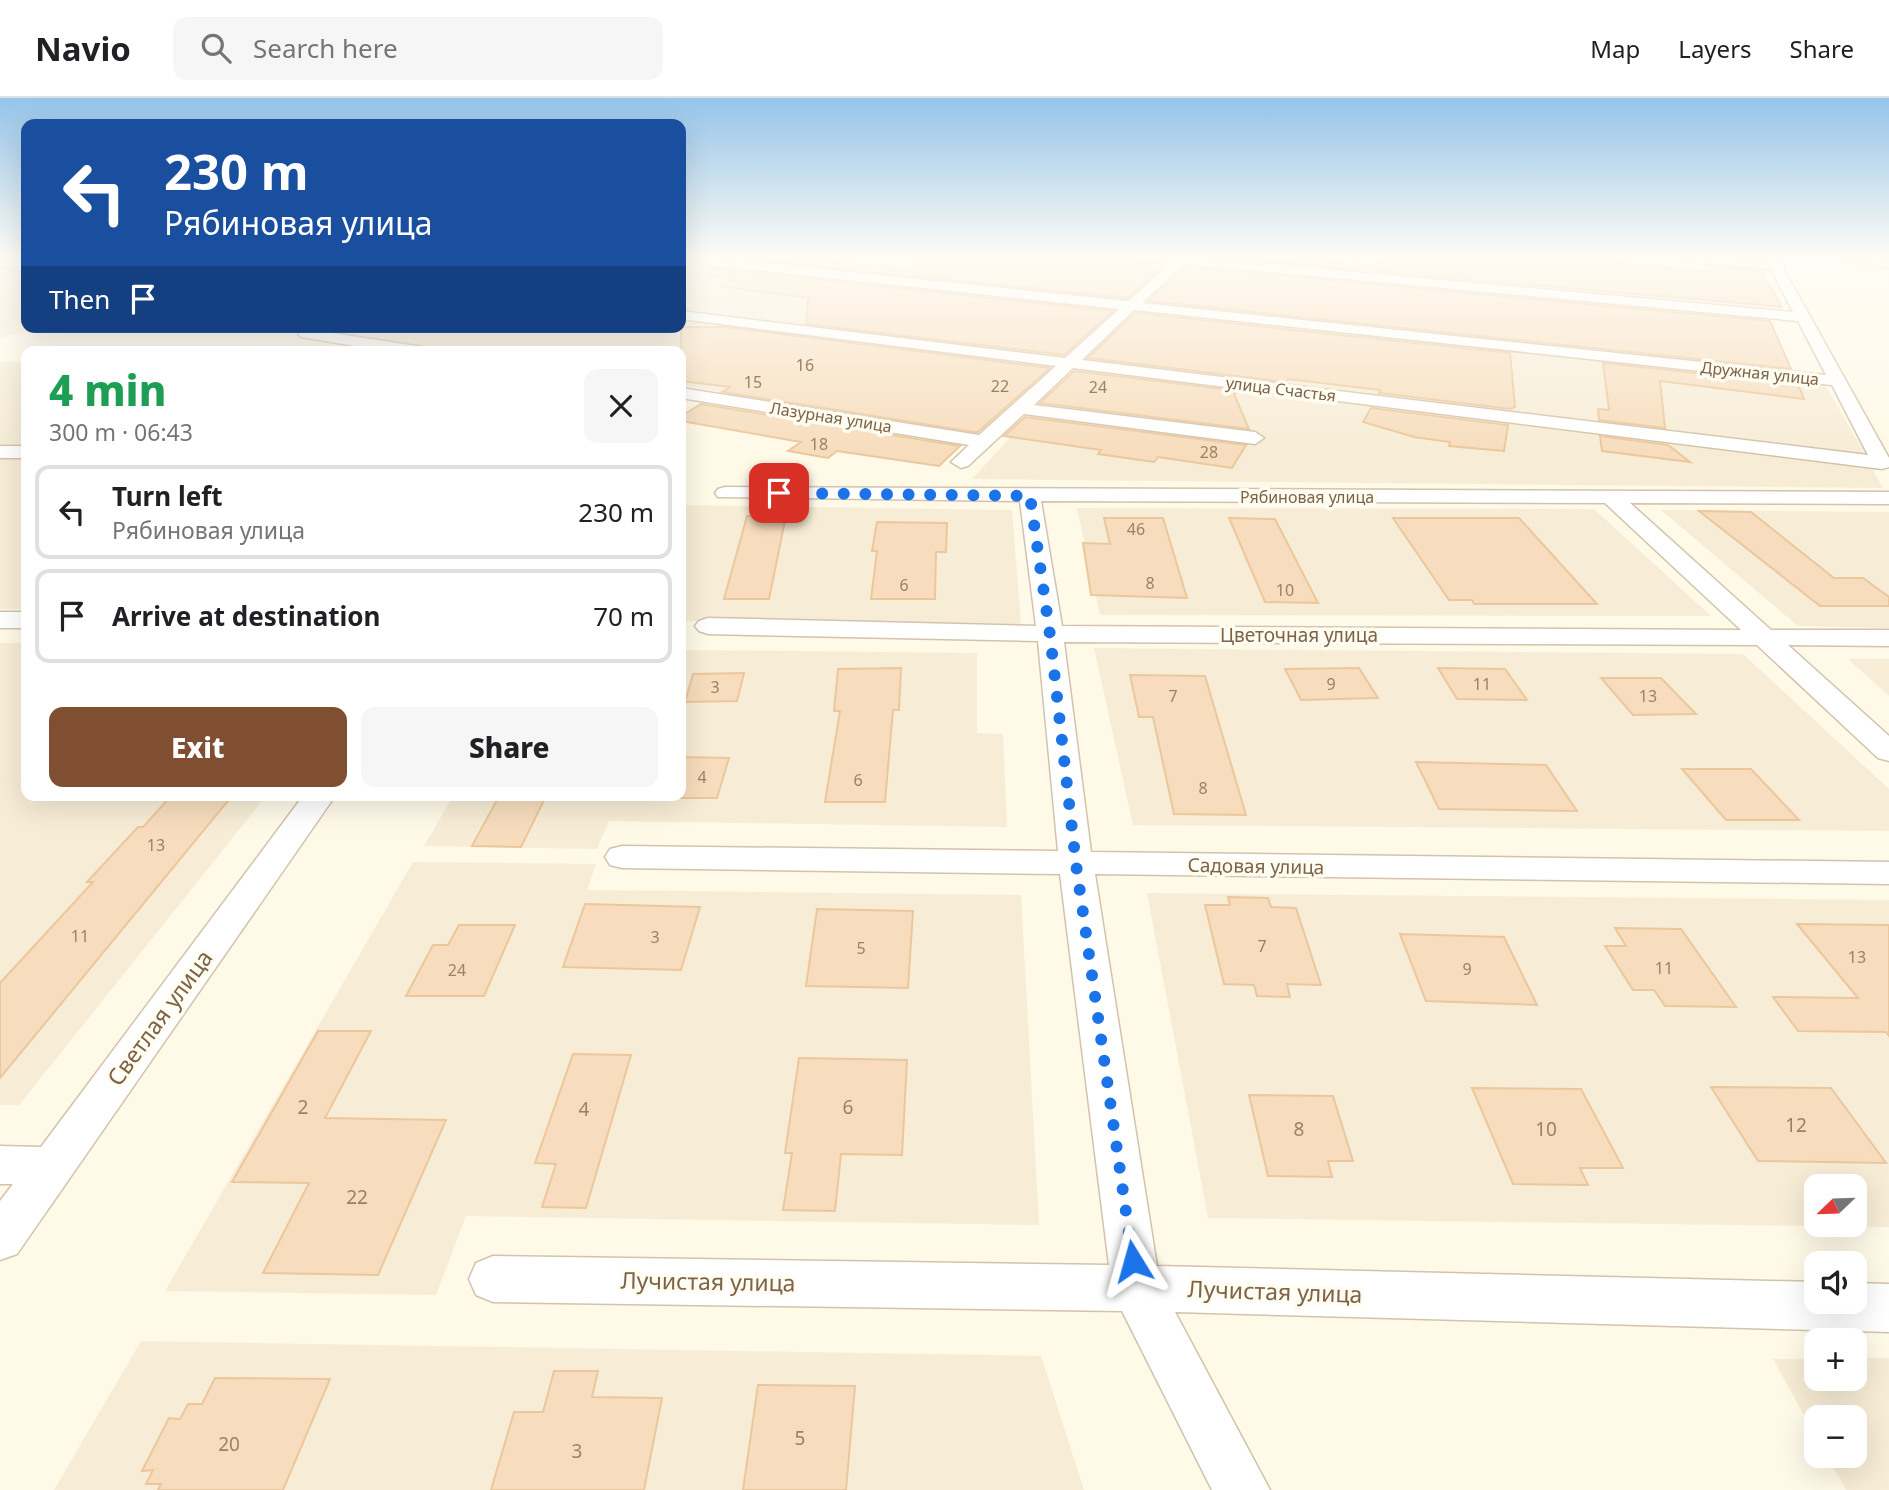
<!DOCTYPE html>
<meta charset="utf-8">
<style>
:root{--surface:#fff;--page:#f6f6f6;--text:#202124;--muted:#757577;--line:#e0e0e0;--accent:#804e31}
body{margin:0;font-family:"Noto Sans",sans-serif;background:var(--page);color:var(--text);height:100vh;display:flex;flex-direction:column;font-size:26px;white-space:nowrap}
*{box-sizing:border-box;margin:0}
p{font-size:23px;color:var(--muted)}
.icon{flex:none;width:38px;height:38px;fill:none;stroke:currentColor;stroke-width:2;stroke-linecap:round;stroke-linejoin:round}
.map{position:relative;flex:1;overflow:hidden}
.drawer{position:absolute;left:21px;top:248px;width:665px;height:455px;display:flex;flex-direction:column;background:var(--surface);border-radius:14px;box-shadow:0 7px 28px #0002}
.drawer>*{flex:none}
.top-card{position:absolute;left:21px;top:21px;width:665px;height:214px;border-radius:14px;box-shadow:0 7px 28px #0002;background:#1a4fa0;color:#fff;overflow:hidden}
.needle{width:46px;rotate:247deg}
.tools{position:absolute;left:1804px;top:1076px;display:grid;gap:14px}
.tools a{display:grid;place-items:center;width:63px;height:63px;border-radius:14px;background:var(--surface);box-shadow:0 7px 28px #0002;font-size:35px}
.pin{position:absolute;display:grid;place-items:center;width:60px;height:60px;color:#fff;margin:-30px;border-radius:14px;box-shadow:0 4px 10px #0006}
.me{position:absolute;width:77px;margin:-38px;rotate:352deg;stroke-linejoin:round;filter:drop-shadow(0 0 5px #0008)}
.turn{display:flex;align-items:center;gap:24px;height:147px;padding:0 28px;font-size:32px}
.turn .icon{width:91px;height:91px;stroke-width:2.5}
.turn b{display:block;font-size:49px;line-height:60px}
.then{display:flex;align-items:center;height:66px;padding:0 28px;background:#0003;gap:14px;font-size:26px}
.round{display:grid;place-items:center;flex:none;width:74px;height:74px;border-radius:14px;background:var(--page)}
.summary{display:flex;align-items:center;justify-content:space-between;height:119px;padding:0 28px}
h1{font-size:42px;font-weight:800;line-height:52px;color:#1e9e55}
.action{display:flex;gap:14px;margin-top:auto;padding:14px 28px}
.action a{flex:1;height:80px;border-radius:14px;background:var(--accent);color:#fff;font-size:28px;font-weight:800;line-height:80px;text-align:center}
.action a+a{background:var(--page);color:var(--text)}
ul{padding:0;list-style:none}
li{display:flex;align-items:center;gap:21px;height:94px;margin:0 14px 10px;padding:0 14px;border:4px solid var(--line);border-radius:14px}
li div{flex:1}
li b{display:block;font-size:26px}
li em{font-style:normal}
header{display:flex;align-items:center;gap:42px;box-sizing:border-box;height:98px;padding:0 35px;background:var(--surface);border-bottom:2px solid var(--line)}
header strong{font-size:33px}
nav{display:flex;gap:38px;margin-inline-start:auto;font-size:24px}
.search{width:490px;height:63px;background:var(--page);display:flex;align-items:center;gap:18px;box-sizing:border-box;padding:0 24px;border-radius:14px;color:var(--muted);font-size:26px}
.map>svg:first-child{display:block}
.residential{fill:#f7edd6;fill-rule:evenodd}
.green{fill:#cfefc4}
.building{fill:#f7ddbd;stroke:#ecc79b;stroke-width:2}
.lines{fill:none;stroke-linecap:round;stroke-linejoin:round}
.minor-casing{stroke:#d3c3ac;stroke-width:3}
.tertiary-casing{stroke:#d3c3ac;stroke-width:4}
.minor{fill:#fff;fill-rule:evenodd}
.tertiary{fill:#fff;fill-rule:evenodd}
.route{stroke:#1a73e8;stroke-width:12;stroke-dasharray:0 21.6}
.labels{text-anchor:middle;stroke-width:7;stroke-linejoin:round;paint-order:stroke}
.number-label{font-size:16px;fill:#9c8265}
.far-street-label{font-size:16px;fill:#7d6348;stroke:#fffcf1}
.street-label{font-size:19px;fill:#7d6348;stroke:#fffcf1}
.near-number-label{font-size:19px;fill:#9c8265}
.near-street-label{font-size:23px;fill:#7d6348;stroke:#fffcf1}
</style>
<header>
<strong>Navio</strong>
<div class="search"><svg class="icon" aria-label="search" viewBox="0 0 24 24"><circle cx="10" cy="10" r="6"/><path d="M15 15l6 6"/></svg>Search here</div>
<nav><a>Map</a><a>Layers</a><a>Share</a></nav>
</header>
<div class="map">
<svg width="1889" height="1392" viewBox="0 0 1889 1392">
<rect width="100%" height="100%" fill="#fff9e8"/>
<path class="residential" d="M687,159h448l35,3 -45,42z
M681,162l439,47 -56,52 -383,-46z
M0,170l26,4v55h14l-40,11z
M1135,211l689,74 44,76 -787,-97z
M681,219l377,47 -72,66 -305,-44v-34h-234l-127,-19 18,-6h343z
M0,264h26v83l-26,-1z
M1075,269l795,98 13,23 -911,-9z
M0,361h26v150h-26z
M681,407l331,5 9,114 -332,-3 -8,5z
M1077,410l517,1 117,107 -611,-1z
M1661,412l228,2v116l-91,-2z
M0,545h26v153h240l-247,309h-19z
M1094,550l649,6 146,135v42l-756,-6z
M681,552l296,3v80l26,1 4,93 -398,-6 -12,28 -173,-3 29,-50h228z
M1848,561h41v37z
M413,764l183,2 -9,26 434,5 18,330 -573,-9 -30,79 -271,-4z
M1147,795l742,7v327l-681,-9zM1816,1088h39v39h-39z
M141,1243l900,15 43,134h-1030z
M1855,1260h34v132h-43l-19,-34h28v-38h-39v19l-43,-78h43v20h39z"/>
<path class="green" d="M1778,159h111v11l-108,-9z"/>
<path class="building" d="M726,159h56l132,14 1,-14h185l65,8 -38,33z
M1264,159h45l-2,3 68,6 2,-4 25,3 1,-8h168l140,15 -2,-6 44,4 9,2 20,35 -522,-46z
M1185,169l585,54 21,48 -643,-68z
M709,170l404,43 -49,44 -258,-31 2,-26 -88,-12 17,-7 -29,-3z
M1135,215l375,40 5,54 -5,2 -131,-16 1,-3 -92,-11 -2,3 -198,-24z
M681,229h45l324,41 -72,64h-4l-252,-40 8,-5 -49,-6z
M1603,265l195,21 6,15 -144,-18 5,47 -66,-8 -1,-11 11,1z
M1074,273l165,20 -5,3 15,35 -209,-26z
M701,306l259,42 -21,20 -102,-15 -9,7 -40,-7 13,-9 -120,-21v-5z
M1371,310l137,17 -4,26 -55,-5 1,-4 -36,-5 -51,-15z
M1025,319l221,28 -14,23 -74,-11 -4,5 -56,-8 3,-4 -97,-14z
M1600,338l68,9 22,17 -88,-11z
M1699,413l52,1 83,66h29l26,19v9h-69z
M747,418h39l-17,83h-45z
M1104,420h59l24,80 -96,-3 -8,-52 27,1z
M1229,420l46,1 43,84 -53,-1z
M1393,420h126l78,86h-123l-2,-4h-23z
M877,424l70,1 -1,29h-10l-1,47h-64l6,-48h-5z
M901,570l-2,42h-6l-8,92h-60l15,-91h-6l4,-42z
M1359,570l19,30 -77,2 -16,-31z
M1438,570l67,1 22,31 -70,-1z
M744,575l-7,28 -52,1 8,-28z
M1130,577l75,1 41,139 -72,-1 -21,-97h-14z
M1601,580h60l35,36 -63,1z
M681,659l48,1 -12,40h-36z
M1416,664l130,3 31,46 -138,-2z
M1682,671h69l48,51h-73z
M171,698h61l-232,282v-95l93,-101h-6l51,-55h5z
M499,698h47l-25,51 -49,-1z
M1228,799l40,1 3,9 25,1 25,77 -34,-1 3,13 -33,-1 -3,-11 -30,-1 -19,-79h25z
M585,806l115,3 -19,63 -118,-3z
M817,811l96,2 -5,77 -102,-2z
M1797,826l92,1v111l-3,-4 -88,-1 -25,-34 85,1z
M459,827h56l-31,71h-78l27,-51h15z
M1615,830l66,1 55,78 -71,-1 -11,-16h-21l-28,-44h21z
M1400,836l104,3 33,68 -111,-4z
M318,933h53l-46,87 121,2 -68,155 -115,-2 46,-90 -77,-1z
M573,956l58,1 -45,153 -44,-1 14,-43 -21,-1z
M799,960l108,2 -5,95 -61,-1 -6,57 -52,-1 9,-57h-7z
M1711,989l120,1 55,75 -128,-2z
M1472,990l109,1 42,79h-43l8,17 -75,-1z
M1249,997l84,1 20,65h-25l4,16 -64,-1z
M554,1273h44l-6,26 70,1 -18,92h-153l23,-78h29z
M215,1280l115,1 -47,111h-125l3,-6h-15l7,-14 -11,1 27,-53 11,1 8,-15h14z
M758,1287l97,1 -9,104h-103z"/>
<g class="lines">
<g class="minor-casing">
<path id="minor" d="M681,159h23l424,44 43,-38 -21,-2 -6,-4h46l603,55 -22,-43 -92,-8 -6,-4h43l60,5 6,4 107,192v9l-7,2 -809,-101 -39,37 221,27 9,6 -9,6 -231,-30 -56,52 -7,2 -10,-6 18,-17 -288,-47v-10l298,47 77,-69 -375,-47v-8l384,47 54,-49 -438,-47zM1184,166l614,57 28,54 -684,-72zM1134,212l698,75 36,70 -786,-95z
M1849,159h23l17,3v8z
M0,161l26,4v8l-26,-4z
M306,231l117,18 8,5h-40l-90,-15 -3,-3 3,-3z
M0,348h26v12h-26z
M725,389l1164,5v12l-259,-1 141,127h118v16l-101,-1 101,91v25l-11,-3 -121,-113 -693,-3 27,210 798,10v22l-794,-10 62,392 659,16v20h39v-19l34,1v48l-714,-20 95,178h-58l-90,-179 -629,-9 -17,-7 -7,-16 7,-16 17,-7 616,9 -49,-391 -438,-6 -12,-3 -5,-8 5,-8 12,-3 436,5 -20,-210 -330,-7 -9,-3 -4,-5 4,-5 9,-3 328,8 -16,-125 -302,-4 -3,-4 3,-4zM1041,403l564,2 136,127 -679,-4z
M0,514h26v16h-26z
M303,698h32l-318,458 -17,6v-59l13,-17h-13v-38l41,1z"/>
</g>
<g class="tertiary-casing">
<path id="tertiary" d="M1762,159h15l7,9 -3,3h-10z"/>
</g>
<use href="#minor" class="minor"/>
<use href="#tertiary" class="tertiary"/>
</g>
<linearGradient id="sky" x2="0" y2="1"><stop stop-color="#95c4e9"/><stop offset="0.45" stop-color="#fffcf5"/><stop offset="1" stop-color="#fffcf5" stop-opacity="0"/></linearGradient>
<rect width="1889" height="354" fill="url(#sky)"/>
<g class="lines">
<path class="route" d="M779,395l251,3 20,139 26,229 57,397"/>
</g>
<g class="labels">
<g class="number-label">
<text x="805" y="273">16</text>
<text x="753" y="290">15</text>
<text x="1000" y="294">22</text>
<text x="1098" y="295">24</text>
<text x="819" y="352">18</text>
<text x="1209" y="360">28</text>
<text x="1136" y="437">46</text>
<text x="1150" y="491">8</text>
<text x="904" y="493">6</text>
<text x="1285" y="498">10</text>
<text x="1331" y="592">9</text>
<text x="1482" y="592">11</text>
<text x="715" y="595">3</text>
<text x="1173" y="604">7</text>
<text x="1648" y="604">13</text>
<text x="702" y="685">4</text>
<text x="858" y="688">6</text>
<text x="1203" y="696">8</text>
<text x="156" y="753">13</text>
<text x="80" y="844">11</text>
<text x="655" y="845">3</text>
<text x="1262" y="854">7</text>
<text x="861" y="856">5</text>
<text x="1857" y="865">13</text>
<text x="1664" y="876">11</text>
<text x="1467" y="877">9</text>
<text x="457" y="878">24</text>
</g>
<g class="far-street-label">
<text transform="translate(1760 275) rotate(6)" y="6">Дружная улица</text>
<text transform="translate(1281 291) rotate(7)" y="6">улица Счастья</text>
<text transform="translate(831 319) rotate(9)" y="6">Лазурная улица</text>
<text x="1307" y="405">Рябиновая улица</text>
</g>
<g class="street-label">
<text x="1299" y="544">Цветочная улица</text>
<text transform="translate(1256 768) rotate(1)" y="7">Садовая улица</text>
</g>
<g class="near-number-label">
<text x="303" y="1016">2</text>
<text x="848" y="1016">6</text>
<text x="584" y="1018">4</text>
<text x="1796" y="1034">12</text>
<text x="1299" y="1038">8</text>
<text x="1546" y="1038">10</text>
<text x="357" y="1106">22</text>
<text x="800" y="1347">5</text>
<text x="229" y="1353">20</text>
<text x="577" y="1360">3</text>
</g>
<g class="near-street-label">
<text transform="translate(160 920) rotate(-54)" y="8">Светлая улица</text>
<text transform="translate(708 1184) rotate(1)" y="8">Лучистая улица</text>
<text transform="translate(1275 1194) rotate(2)" y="8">Лучистая улица</text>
</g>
</g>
</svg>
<div class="tools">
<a><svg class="needle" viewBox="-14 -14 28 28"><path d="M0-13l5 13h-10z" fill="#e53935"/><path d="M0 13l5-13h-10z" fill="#757577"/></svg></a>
<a><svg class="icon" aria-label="sound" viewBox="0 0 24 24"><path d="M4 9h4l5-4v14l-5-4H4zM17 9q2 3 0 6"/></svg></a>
<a>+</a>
<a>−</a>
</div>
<div class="pin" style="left:779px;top:395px;background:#d93025"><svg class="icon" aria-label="arrive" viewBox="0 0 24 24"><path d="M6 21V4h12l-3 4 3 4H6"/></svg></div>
<svg class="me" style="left:1133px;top:1163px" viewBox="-20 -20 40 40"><path d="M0-17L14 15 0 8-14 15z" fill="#1a73e8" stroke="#fff" stroke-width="4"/></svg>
<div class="top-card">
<div class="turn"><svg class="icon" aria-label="left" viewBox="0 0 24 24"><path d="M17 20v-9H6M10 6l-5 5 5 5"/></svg><div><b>230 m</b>Рябиновая улица</div></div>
<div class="then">Then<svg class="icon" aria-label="arrive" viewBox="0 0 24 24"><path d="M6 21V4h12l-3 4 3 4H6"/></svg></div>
</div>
<section class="drawer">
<div class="summary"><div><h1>4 min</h1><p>300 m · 06:43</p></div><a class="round"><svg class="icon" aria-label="close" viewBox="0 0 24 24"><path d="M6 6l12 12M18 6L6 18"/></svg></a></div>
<ul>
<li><svg class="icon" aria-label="left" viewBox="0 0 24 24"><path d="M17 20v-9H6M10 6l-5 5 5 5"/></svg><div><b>Turn left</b><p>Рябиновая улица</p></div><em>230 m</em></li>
<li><svg class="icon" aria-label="arrive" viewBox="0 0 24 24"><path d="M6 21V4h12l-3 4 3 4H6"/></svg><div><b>Arrive at destination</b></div><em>70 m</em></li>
</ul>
<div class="action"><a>Exit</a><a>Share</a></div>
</section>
</div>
